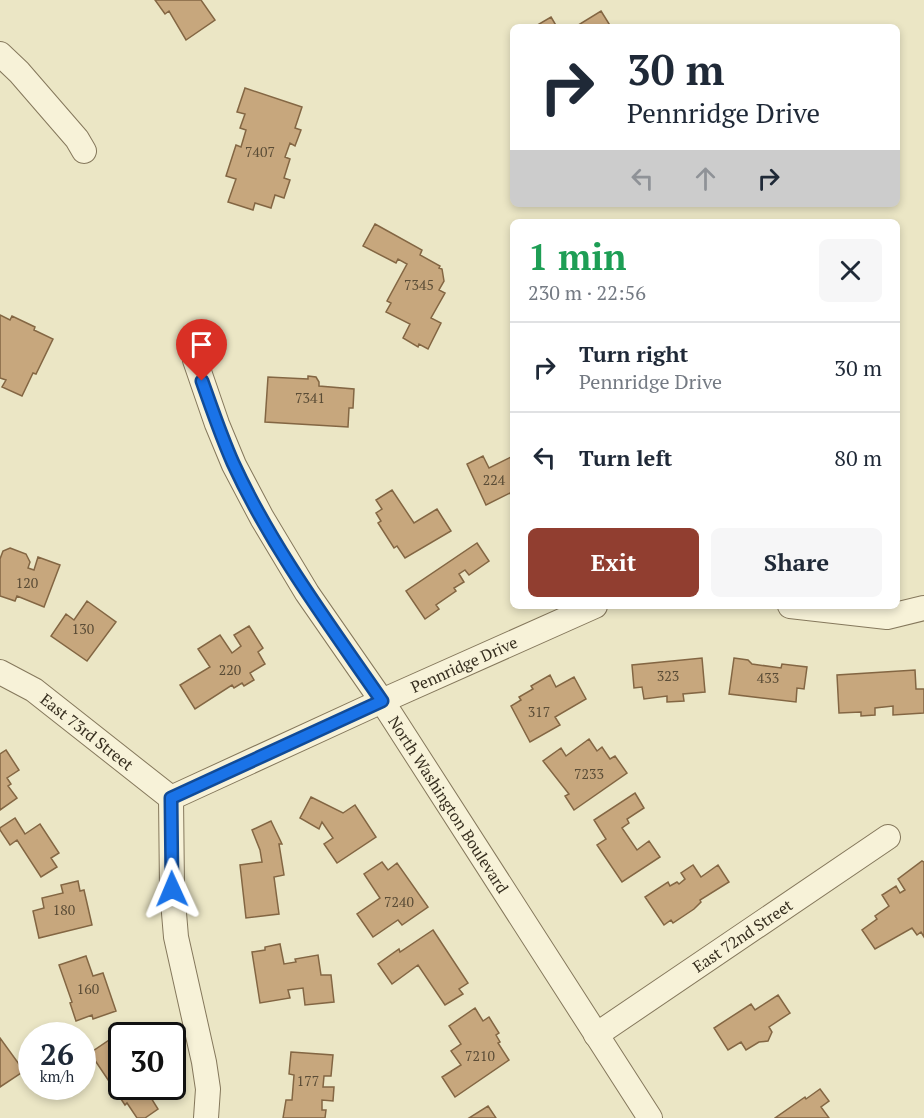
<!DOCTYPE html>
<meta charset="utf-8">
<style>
:root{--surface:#fff;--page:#f6f6f7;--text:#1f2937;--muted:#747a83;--line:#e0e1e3;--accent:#913e30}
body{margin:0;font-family:"PT Serif",serif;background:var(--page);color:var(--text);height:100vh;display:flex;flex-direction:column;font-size:22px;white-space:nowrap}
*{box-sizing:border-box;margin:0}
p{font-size:20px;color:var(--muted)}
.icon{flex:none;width:33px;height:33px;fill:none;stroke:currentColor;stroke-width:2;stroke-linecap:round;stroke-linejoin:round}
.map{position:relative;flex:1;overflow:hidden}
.drawer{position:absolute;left:510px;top:219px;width:390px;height:390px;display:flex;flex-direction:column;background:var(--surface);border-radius:9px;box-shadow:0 3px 9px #0003}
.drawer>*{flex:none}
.banner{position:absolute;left:510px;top:24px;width:390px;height:183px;border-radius:9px;box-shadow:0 3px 9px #0003;background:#fff;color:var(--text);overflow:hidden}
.speed{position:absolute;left:18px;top:1022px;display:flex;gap:12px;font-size:30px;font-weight:700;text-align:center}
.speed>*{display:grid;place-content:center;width:78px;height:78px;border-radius:50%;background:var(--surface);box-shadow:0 3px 9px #0003;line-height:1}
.speed small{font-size:15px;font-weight:400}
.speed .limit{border:3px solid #111;border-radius:9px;background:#fff;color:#111}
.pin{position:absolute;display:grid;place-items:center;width:51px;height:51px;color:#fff;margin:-62px -26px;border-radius:50% 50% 50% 0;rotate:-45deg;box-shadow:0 0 6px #0007}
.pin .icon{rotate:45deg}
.me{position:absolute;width:66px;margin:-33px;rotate:359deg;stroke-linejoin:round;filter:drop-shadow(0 0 4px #0008)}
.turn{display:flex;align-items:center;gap:21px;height:126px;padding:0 18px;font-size:27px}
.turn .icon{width:78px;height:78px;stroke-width:2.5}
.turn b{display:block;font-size:42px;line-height:51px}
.lanes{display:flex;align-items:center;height:57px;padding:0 18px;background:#0003;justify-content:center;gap:30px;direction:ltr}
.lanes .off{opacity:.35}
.round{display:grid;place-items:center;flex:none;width:63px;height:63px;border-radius:9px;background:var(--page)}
.head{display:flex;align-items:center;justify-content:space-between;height:102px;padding:0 18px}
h1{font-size:36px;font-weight:700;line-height:45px;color:#1e9e55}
.cta{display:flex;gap:12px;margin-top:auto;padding:12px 18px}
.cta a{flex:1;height:69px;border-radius:9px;background:var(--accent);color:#fff;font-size:24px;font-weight:700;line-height:69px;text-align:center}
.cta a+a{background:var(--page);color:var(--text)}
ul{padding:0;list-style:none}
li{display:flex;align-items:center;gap:18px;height:90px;padding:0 18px;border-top:2px solid var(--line)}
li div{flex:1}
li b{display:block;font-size:22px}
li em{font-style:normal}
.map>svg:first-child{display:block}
.building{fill:#c7a77d;stroke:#836643;stroke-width:1.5}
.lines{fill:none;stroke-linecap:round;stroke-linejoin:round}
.street-casing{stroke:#85785c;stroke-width:26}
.street{stroke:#f7f2d8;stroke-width:24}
.route-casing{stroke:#114b97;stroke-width:15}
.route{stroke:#1a73e8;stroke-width:10}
.labels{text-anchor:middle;stroke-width:5;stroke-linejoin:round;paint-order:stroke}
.number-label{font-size:14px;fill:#5a4c36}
.street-label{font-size:16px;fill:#362e1f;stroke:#f3efd4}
</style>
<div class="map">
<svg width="924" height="1118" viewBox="0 0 924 1118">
<rect width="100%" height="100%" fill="#ebe6c5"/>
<path class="building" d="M155,0h46l14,20 -29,20 -17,-29 -4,3z
M601,11l10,16h-36z
M551,17l6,10h-23z
M245,88l57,19 -7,21 6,2 -6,16 -5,-3 -5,14 5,2 -6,19 6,2 -6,18 -9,-3 -4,13 -16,-5 -2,7 -25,-8 8,-23 -10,-3 10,-31 5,2 5,-17 -6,-2 5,-14 -8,-2z
M375,224l47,26 -2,5 20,11 -1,2 3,1 2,12 -5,9 6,3 -14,25 10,5 -13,26 -9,-5 -1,3 -15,-9 7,-14 -24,-12 5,-9 -4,-2 20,-37 -9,-5 -2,4 -33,-17z
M0,315l10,5 2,-4 23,11 -1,3 19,9 -17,35 -3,-1 -11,23 -20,-9 4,-7 -6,-2z
M308,376l8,1 3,5v4l35,3 -1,19h-4l-1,19 -83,-5 3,-45 40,2z
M483,456l6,12 24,-12v43l-3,-6 -24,12 -19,-41z
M392,490l22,33 23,-14 14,22 -46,27 -8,-12 -3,2 -16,-25 3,-2 -5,-8 6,-4 -6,-9z
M477,543l12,18 -20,14 -4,-5 -6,4 5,8 -10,6 2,3 -20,14 3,4 -14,10 -19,-28z
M10,548l16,6 4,8 -2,6 6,2 4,-13 22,8 -16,42 -27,-11 -2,5 -15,-5v-37l3,-8z
M87,601l29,21 -29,39 -36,-25 15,-22 8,6z
M249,626l14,22 -5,4 7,12 -15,9 4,7 -10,6 -2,-3 -8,5 -2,-3 -37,24 -15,-24 30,-18 -12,-18 22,-14 12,18 9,-7 -7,-11z
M702,658l3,34 -22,2 1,7 -17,1v-6l-23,3 -2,-12 -8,1 -2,-23z
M734,658l14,2 4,4 29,4 1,-4 25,3 -3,22 -7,-1 -1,14 -67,-8z
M915,670l1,19h8v24l-31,2v-9l-18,2v7l-14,1v-4l-22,1 -2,-38z
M550,675l6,12 18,-10 12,22 -31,18 5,8 -30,17 -19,-36 10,-6 -2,-3 14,-8 -2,-3z
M589,739l8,12 5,-4 8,12 5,-3 12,17 -53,37 -9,-14 4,-2 -26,-33 18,-13 5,8z
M6,750l13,20 -12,8 4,6 -3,2 9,12 -17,12v-56z
M635,793l9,15 -17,11 2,4 -7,5 15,22 12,-9 11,16 -38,25 -25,-37 9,-6 -12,-19z
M311,797l32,16 12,-8 21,32 -39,26 -13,-19 9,-6 -11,-16 -3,7 -19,-11z
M15,818l10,16 15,-10 19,29 -8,5 6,9 -16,10 -24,-37 -7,5 -10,-15v-2z
M271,821l11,23h-3l5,31 -10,2 5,37 -33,4 -6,-53 22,-3 -2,-12 -8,-20z
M922,861l2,1v75l-3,-5 -4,3 -5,-7 -37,21 -13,-19 15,-11 -2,-3 14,-10 -7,-11 14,-9 4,7 5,-3 -7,-11z
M382,862l6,8 9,-7 31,44 -26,18 -4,-5 -25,17 -16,-23 23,-16 -16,-24z
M693,865l8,12 17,-12 11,17 -29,18 1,2 -7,7 -21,14 -2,-3 -7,5 -19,-28 23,-15 2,4 7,-4 2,2 6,-5 -4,-6z
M78,881l2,10 4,-1 8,35 -53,13 -6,-27 11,-3 -2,-10 21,-5 -2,-8z
M433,930l35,53 -9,6 4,5 -18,11 -27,-40 -26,19 -14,-20 21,-15 1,3z
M280,944l4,20 12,-2 -1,-3 23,-4 3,20h10l3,27 -29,3 -2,-17 -15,2 2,8 -30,5 -8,-51 13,-2v-3z
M86,956l7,20 10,-3 13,38 -23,8 -1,-4 -16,6 -6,-18 2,-1 -13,-37z
M778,995l12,18 -21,14 3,5 -4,9 -9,1 -13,8 -5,-8 -13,8 -14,-22 37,-24 4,6z
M475,1008l8,13 6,-4 10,16 -3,2 4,7 -2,1 11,17 -54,37 -13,-20 19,-12 -10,-14 10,-7 -12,-18z
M121,1032l2,3 -1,51h29l-5,4 12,19 -13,9h-8l-10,-15 -2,2 -35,-52z
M0,1038l24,33 -24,16z
M291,1052l42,3 -2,21h-7l-1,11h11l-1,14 -11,-1v10h4l-1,8h-42l3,-18h6l2,-25 -5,-1z
M820,1089l9,12 -8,6 8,11h-54l30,-21 1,2z
M488,1106l8,12h-27z"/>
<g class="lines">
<g class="street-casing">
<g id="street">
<path d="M0,54l19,18 58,67 7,12"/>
<path id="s1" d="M195,360l22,64 17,41 28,53 45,75 75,108 268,417"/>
<path d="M790,606l97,11 37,-9"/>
<path id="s2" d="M0,672l34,18 137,108"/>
<path id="s3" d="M171,798l211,-97 213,-95"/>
<path d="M171,798l1,91 4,48 28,125 4,27 -2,29"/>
<path id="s4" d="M596,1035l292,-198"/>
</g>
</g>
<use href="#street" class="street"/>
</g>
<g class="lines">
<g class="route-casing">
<path id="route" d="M172,889l-1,-91 211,-97c-53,-77 -110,-153 -149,-238 -12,-27 -21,-54 -31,-82"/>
</g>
<use href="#route" class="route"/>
</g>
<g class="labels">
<g class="number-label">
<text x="260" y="157">7407</text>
<text x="419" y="290">7345</text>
<text x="310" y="403">7341</text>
<text x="494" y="485">224</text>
<text x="27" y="588">120</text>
<text x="83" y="634">130</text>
<text x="230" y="675">220</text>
<text x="668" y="681">323</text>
<text x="768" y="683">433</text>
<text x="539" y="717">317</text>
<text x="589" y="779">7233</text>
<text x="399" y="907">7240</text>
<text x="64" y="915">180</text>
<text x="88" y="994">160</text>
<text x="480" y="1061">7210</text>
<text x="308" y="1086">177</text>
</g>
<g class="street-label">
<text dy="6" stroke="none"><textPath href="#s3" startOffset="322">Pennridge Drive</textPath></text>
<text dy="6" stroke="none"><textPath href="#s2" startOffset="106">East 73rd Street</textPath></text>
<text dy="6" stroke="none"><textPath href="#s1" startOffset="514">North Washington Boulevard</textPath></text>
<text dy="6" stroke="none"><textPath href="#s4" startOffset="177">East 72nd Street</textPath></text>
</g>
</g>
</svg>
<div class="speed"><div>26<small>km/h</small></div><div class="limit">30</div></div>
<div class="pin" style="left:202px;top:381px;background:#d93025"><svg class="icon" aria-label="arrive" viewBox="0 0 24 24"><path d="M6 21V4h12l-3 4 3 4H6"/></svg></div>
<svg class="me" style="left:172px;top:889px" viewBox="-20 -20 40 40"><path d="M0-17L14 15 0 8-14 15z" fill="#1a73e8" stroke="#fff" stroke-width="4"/></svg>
<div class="banner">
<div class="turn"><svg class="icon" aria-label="right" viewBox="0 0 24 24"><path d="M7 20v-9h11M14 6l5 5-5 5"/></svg><div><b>30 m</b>Pennridge Drive</div></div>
<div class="lanes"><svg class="icon off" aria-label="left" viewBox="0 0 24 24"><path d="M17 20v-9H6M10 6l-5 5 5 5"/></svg><svg class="icon off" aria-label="ahead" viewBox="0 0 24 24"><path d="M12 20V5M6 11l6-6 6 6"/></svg><svg class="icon" aria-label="right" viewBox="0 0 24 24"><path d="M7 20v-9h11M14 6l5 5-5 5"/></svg></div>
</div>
<section class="drawer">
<div class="head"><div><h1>1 min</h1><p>230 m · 22:56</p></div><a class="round"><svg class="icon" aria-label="close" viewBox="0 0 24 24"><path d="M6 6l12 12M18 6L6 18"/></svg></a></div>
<ul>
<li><svg class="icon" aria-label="right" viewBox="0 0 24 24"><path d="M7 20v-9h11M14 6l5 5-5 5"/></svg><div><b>Turn right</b><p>Pennridge Drive</p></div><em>30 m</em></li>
<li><svg class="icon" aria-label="left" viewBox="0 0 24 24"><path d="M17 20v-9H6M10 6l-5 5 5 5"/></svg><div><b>Turn left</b></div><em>80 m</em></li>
</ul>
<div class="cta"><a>Exit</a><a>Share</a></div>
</section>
</div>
